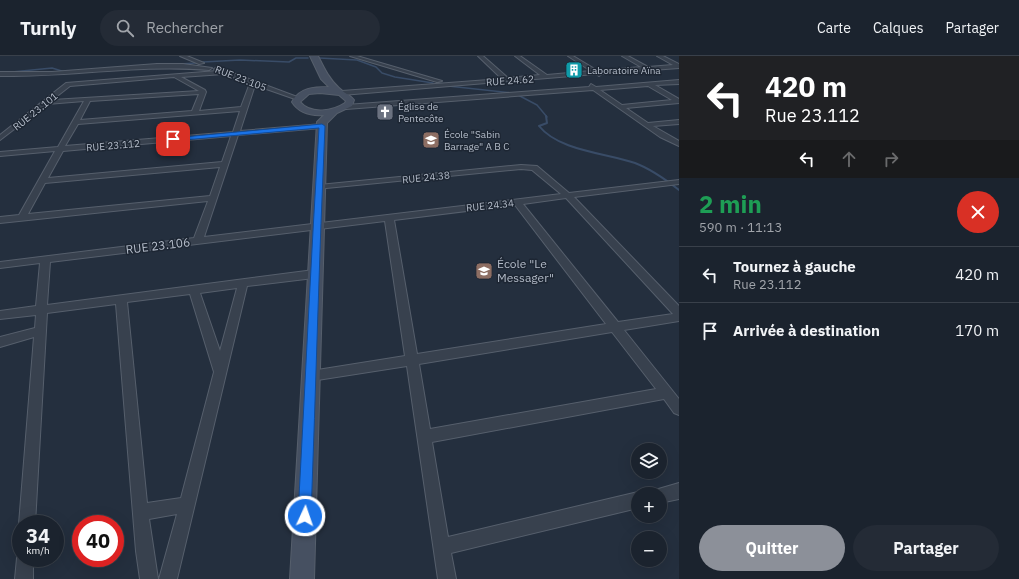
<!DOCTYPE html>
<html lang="fr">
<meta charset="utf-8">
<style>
:root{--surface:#1b232e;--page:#242b36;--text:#f1f3f6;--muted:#a0a4aa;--line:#39404a;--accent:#8c9099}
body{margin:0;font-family:"IBM Plex Sans",sans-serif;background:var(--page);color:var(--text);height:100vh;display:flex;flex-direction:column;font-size:15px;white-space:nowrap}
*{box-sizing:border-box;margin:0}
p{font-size:13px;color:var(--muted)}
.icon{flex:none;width:22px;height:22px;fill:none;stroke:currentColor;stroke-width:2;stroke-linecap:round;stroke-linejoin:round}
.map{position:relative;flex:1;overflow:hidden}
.side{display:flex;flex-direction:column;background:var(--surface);width:340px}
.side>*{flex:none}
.top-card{background:#202124;color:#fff;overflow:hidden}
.buttons{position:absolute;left:631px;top:387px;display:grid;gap:8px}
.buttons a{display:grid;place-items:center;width:36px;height:36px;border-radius:50%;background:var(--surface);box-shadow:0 4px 16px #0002,0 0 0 1px var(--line);font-size:20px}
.speed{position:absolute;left:12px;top:459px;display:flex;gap:8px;font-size:20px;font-weight:700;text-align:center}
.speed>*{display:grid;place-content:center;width:52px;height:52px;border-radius:50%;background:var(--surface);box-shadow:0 4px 16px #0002,0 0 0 1px var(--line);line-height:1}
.speed small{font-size:10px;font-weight:400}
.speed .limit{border:6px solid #d22;background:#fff;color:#111}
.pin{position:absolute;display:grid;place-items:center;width:34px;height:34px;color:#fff;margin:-17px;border-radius:8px;box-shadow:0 2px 6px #0006}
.me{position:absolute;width:44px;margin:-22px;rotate:3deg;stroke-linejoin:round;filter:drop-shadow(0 0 3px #0008)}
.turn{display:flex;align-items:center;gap:14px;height:84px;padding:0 20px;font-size:18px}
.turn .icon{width:52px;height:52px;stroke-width:2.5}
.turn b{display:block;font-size:28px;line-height:34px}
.lanes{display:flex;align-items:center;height:38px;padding:0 20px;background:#0003;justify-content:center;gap:20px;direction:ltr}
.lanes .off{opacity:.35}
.round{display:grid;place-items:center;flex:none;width:42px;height:42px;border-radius:21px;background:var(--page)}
.summary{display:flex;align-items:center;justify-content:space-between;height:68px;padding:0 20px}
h1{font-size:24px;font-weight:700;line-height:30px;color:#1e9e55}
.cta{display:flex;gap:8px;margin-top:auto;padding:8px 20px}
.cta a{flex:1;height:46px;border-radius:24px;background:var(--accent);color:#fff;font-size:16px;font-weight:700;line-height:46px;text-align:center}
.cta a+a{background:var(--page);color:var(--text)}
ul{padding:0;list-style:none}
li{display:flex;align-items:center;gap:12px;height:56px;padding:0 20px;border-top:1px solid var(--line)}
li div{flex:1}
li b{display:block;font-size:15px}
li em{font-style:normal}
header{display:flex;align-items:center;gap:24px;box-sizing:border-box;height:56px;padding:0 20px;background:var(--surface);border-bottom:1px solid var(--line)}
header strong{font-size:19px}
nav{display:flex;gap:22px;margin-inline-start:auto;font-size:14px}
.search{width:280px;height:36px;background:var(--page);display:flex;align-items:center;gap:10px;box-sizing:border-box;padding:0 14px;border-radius:22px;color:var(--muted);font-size:15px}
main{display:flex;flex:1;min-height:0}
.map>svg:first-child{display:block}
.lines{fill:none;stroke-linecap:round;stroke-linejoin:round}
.stream-far1{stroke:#394c67;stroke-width:1.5}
.stream{stroke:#394c67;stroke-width:2}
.street-casing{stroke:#565f6c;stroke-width:2}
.secondary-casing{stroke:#565f6c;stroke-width:2}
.street{fill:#38414e;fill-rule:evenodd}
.secondary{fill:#465061;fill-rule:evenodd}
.route{fill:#1a73e8;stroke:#114b97}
.labels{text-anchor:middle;stroke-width:3;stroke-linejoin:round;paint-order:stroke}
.far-poi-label{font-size:10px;fill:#b4bcc9;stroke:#1d2633;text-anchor:start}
.far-street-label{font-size:10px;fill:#b4bcc9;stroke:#1d2633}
.street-label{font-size:12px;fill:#b4bcc9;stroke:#1d2633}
.poi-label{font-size:12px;fill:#b4bcc9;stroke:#1d2633;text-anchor:start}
</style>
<header>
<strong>Turnly</strong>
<div class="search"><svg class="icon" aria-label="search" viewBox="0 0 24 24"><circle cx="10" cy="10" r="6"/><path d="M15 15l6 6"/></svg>Rechercher</div>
<nav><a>Carte</a><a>Calques</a><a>Partager</a></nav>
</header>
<main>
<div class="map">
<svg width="679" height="523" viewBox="0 0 679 523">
<rect width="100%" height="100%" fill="#242f3e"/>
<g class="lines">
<path class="stream-far1" d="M319,2l38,2 19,7 6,6 13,4 38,6
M203,6l37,-2 49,2 7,-4h12
M180,8l16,-1
M12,16l40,-4 13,4
M448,30l64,7
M518,39l19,10 10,12"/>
<path class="stream" d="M546,60l1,7 -8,3c20,25 67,27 96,37 16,6 30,16 44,27"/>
<g class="street-casing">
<path id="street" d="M180,0h7l17,7 -5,1z
M350,0h7l85,25 -5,1z
M478,0h5l25,22 32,-3 -25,-19h5l27,19 44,-4 -23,-15h5l25,15 43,-4 -19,-11h6l20,11 25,-2 -16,-9h6l16,8v4l-27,2 -2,2 -4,-2 -44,4 -3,2 -3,-2 -254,21 -3,-2 3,-2 160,-12z
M157,8h26l29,4 -3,2c-70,-6 -139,7 -209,6v-4h52z
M217,11l83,31 -5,1 -40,-14 -15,46 82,-7 3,2 -3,2 -84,7 -34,102 357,-43 -29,-24 -11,-1 -205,20 -1,-2 4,-2 202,-20 16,1 32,27 110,-13v4l-105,13 105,109v15l-55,9 55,69v16l-5,-2 -10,-14 -232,43 16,95 190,-45 4,2h-4v14l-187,45 5,26h-18l-31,-213 -96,15 -4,-1 -2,-4 2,-4 4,-1 94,-15 -20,-135 -335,41 -3,43 267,-35 5,4 -5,4 -67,8 -70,293h-18l18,-65 -28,5 9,60h-18l-4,-28 -20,-247 -69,9 -12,211h-14v5l-2,-5 15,-187 -34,10v-10l35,-9 1,-13 -36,4v-8l36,-5 4,-43 -40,5v-6l194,-24 14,-37 -208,22v-6l19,-2 36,-64 -55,5v-4l58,-5 26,-46 -37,3 -47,36v-5l66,-52 151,-12 -3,-2zM224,18l26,9 -9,24 -42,4 7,-19 -1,-2 -24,-13zM174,21l25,14 -147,9 18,-14zM199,38l-7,17 -112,9 10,-19zM240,55l-7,21 -168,14 13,-22zM231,80l-9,26 -174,16 15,-27zM220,111l-10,29 -182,18 17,-31zM566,142l107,116 -55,8 -95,-118zM515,149l91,119 -189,30 -23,-134zM237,232l-17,63 -20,-58zM190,238l24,78 -33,126 -34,5 -20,-201zM612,276l44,57 -226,40 -11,-65z
M679,24v4l-24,1 24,14v4l-53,5 22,15 31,-3v4l-26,2 26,15v5l-19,-9 -67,-47 -247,19 -3,-2 3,-2 243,-18 2,-3 5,3zM648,30l24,14 -50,5 -22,-15z
M679,427v16l-19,4v-9h-7l2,-4z
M21,495v7h12v21h-18l2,-21z"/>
</g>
<g class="secondary-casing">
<path id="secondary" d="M310,0h8c6,12 11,23 21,32 5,5 11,7 15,12l-2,6 -15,7 -10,10 -13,456h-24l27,-457 7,-7c-13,1 -25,-2 -32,-13 7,-14 22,-15 37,-15l-8,-8zM320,37l19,2 7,6 -1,2c-12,8 -34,12 -45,-1l9,-8z"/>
</g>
<use href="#street" class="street"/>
<use href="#secondary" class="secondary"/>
</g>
<path class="route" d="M322,68l3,2c-6,130 -9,260 -14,390l-2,5 -4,2 -5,-2 -2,-5c7,-129 13,-259 21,-388l-146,13 -3,-2 3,-1z"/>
<defs>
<g id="building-square" transform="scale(0.9)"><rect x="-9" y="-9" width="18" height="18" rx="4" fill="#0f9aa8" stroke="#1d2633"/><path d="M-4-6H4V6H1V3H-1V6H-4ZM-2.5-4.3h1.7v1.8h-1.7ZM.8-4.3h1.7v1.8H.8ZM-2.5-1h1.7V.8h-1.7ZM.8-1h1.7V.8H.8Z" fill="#fff"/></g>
<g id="church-square" transform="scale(0.9)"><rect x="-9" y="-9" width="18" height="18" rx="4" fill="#6b7280" stroke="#1d2633"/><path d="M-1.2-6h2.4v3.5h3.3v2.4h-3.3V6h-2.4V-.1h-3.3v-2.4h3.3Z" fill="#fff"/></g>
<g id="school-square" transform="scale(0.9)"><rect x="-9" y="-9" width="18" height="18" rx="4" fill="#8d6e63" stroke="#1d2633"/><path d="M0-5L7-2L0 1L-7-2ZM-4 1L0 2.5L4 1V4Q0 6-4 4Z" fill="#fff"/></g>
</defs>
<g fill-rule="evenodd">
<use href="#building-square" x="574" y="14"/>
<use href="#church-square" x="385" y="56"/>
<use href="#school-square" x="431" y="84"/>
<use href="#school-square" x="484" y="215"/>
</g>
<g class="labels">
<g class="far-poi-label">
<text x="587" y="18">Laboratoire Aïna</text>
<text x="398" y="54">Église de<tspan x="398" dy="12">Pentecôte</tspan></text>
<text x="444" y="82">École "Sabin<tspan x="444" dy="12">Barrage" A B C</tspan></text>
</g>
<g class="far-street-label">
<text transform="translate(241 22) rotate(21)" y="4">RUE 23.105</text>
<text transform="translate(510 24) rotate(-4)" y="4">RUE 24.62</text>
<text transform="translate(35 55) rotate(-39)" y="4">RUE 23.101</text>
<text transform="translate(113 89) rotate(-5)" y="4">RUE 23.112</text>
<text transform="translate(426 121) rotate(-6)" y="4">RUE 24.38</text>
<text transform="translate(490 149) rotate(-6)" y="4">RUE 24.34</text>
</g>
<g class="street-label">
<text transform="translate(158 190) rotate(-7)" y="4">RUE 23.106</text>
</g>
<g class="poi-label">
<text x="497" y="212">École "Le<tspan x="497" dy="14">Messager"</tspan></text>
</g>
</g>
</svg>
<div class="buttons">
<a><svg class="icon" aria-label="layers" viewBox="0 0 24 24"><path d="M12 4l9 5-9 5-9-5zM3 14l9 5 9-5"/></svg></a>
<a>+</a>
<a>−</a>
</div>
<div class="speed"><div>34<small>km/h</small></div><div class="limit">40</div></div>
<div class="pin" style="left:173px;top:83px;background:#d93025"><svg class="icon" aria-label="arrive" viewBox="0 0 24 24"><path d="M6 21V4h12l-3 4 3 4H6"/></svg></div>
<svg class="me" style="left:305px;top:460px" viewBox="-20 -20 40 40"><circle r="17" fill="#1a73e8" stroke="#fff" stroke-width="3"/><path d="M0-11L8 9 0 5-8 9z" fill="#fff"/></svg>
</div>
<section class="side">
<div class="top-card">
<div class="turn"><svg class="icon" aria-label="left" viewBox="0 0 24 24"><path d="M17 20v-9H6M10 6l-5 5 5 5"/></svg><div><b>420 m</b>Rue 23.112</div></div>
<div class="lanes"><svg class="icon" aria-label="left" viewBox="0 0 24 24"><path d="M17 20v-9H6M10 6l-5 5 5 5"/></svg><svg class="icon off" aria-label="ahead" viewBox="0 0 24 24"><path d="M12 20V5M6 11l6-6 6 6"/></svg><svg class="icon off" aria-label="right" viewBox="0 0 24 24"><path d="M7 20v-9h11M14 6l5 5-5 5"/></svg></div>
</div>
<div class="summary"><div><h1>2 min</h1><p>590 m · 11:13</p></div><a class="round" style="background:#d93025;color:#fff"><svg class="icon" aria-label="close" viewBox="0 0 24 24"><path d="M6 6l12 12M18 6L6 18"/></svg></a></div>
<ul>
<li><svg class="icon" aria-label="left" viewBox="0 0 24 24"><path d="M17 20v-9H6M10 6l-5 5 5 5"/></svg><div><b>Tournez à gauche</b><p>Rue 23.112</p></div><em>420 m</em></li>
<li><svg class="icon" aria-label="arrive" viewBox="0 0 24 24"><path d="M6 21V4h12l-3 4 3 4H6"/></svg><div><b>Arrivée à destination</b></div><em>170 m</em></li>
</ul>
<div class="cta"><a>Quitter</a><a>Partager</a></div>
</section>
</main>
